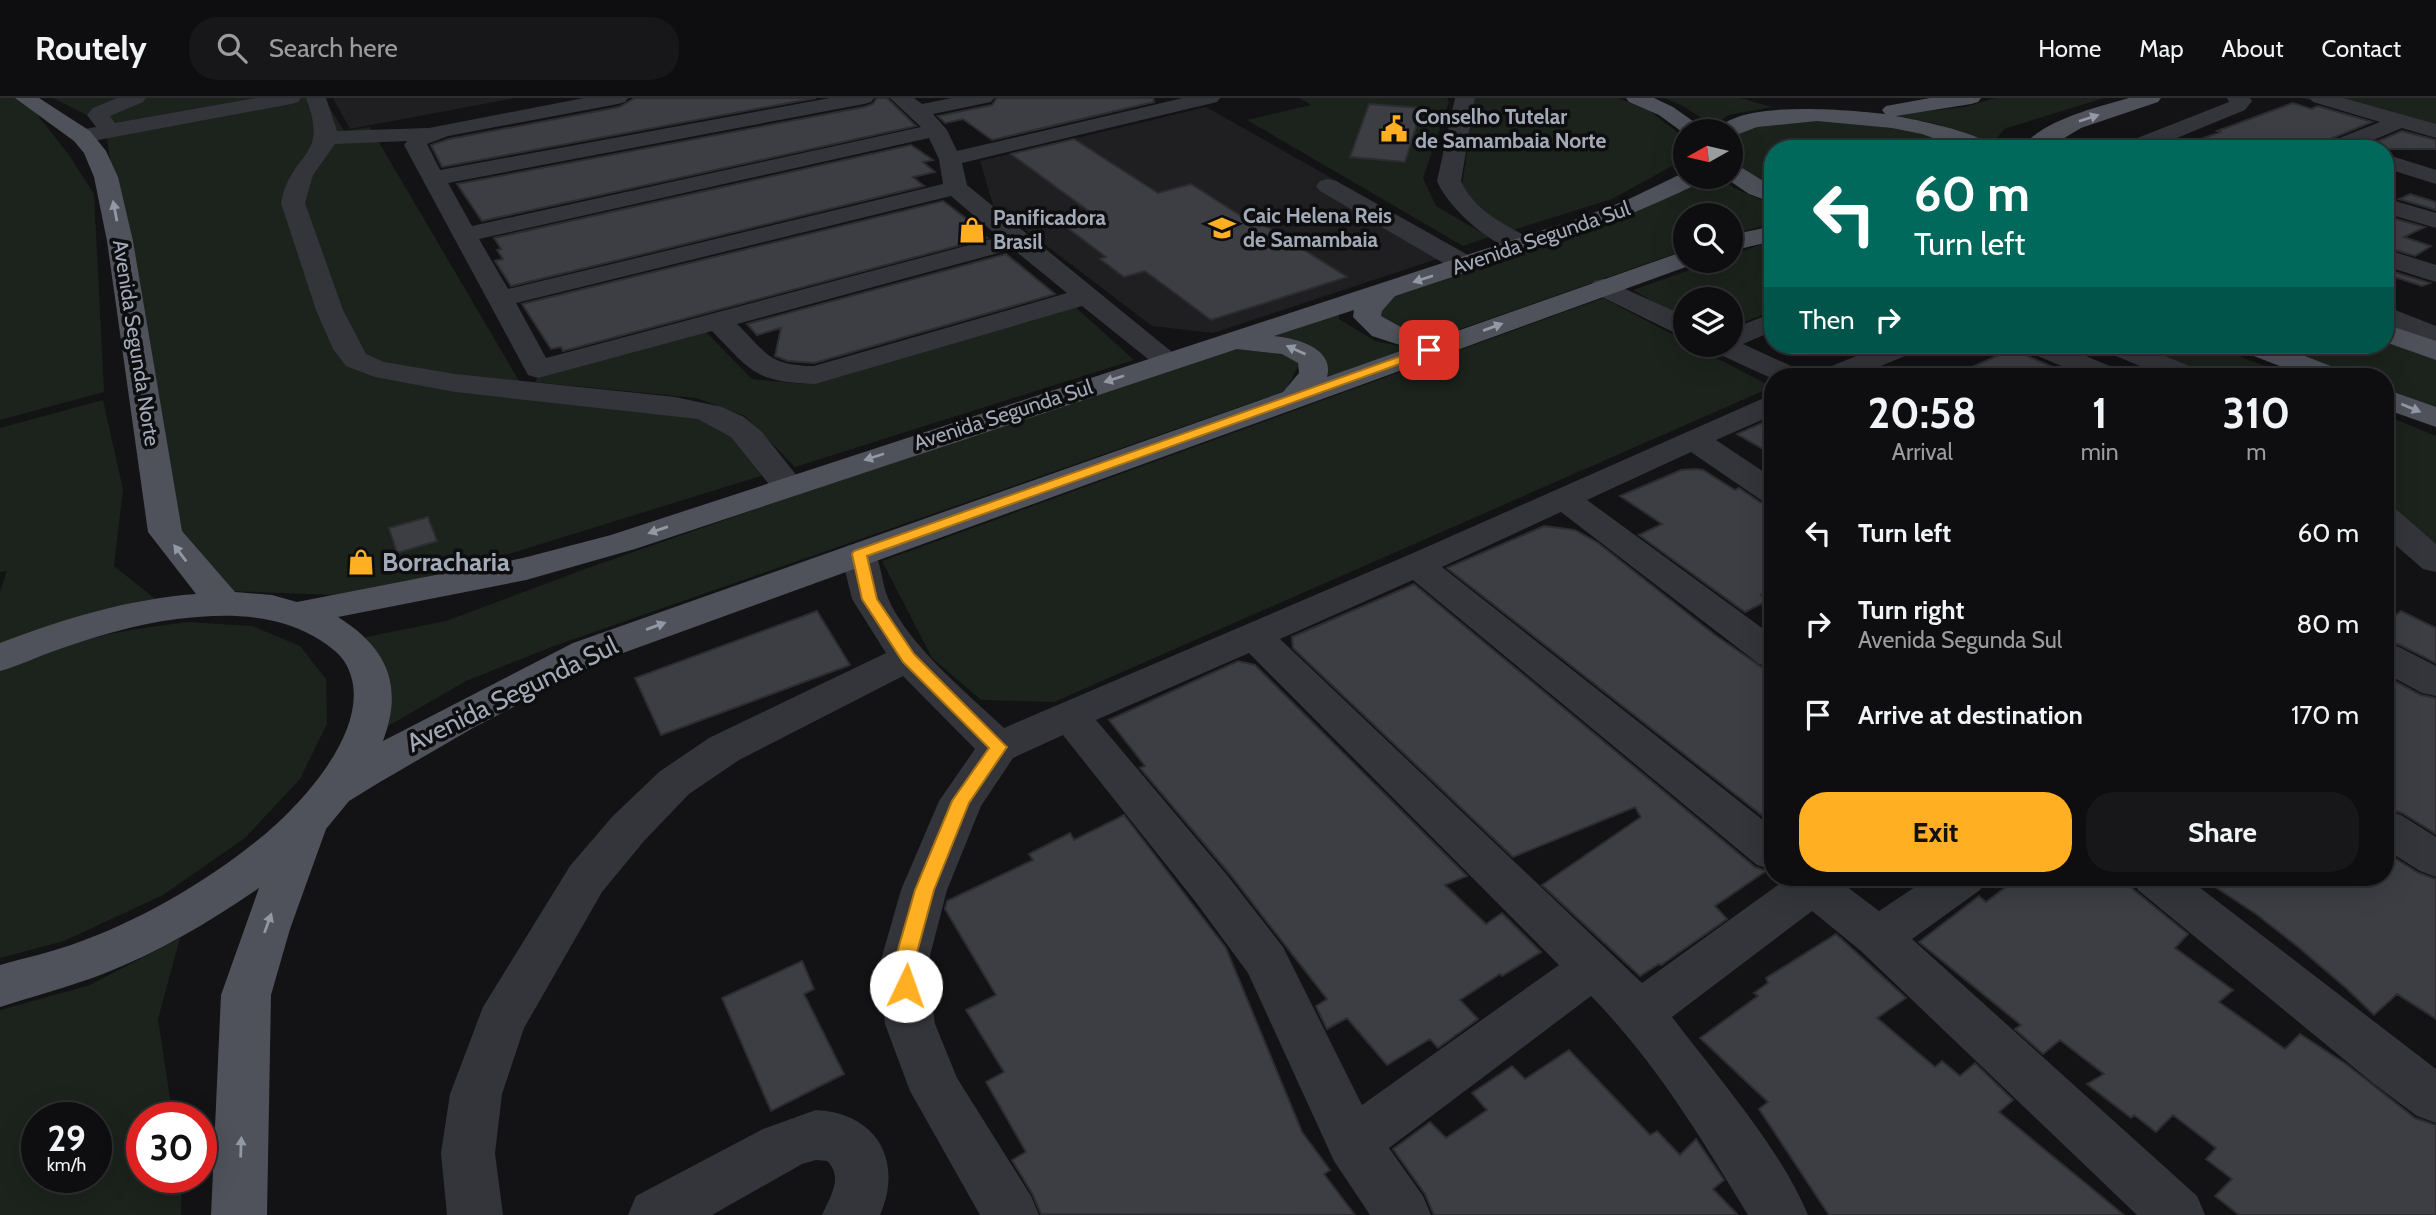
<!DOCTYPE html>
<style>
:root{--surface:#0e0e10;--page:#171719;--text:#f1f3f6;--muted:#9b9c9f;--line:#2e2e30;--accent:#ffaf21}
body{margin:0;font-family:Cabin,sans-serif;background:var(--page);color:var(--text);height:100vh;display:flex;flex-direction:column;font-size:26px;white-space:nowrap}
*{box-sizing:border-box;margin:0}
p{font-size:23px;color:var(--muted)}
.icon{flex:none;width:38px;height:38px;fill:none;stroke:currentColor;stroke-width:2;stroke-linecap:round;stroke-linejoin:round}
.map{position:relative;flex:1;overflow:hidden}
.side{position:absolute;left:1764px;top:270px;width:630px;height:518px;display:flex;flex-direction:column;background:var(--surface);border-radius:28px;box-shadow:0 7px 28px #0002,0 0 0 2px var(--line)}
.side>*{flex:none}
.top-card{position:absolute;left:1764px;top:42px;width:630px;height:214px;border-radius:28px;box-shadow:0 7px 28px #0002,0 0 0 2px var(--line);background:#00695c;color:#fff;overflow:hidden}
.needle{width:46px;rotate:262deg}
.buttons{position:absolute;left:1673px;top:21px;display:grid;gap:14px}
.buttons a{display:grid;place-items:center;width:70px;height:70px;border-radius:50%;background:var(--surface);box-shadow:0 7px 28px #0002,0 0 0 2px var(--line);font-size:35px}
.speed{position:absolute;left:21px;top:1004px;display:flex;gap:14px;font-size:35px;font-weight:700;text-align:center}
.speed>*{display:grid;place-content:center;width:91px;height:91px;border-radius:50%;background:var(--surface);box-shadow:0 7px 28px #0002,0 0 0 2px var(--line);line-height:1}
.speed small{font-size:18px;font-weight:400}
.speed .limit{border:10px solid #d22;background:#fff;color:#111}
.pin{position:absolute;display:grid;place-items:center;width:60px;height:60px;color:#fff;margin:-30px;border-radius:14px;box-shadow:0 4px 10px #0006}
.me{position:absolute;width:77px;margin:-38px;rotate:3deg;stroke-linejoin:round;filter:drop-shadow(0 0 5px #0008)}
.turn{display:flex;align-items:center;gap:24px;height:147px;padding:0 35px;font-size:32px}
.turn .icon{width:91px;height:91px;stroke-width:2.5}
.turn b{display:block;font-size:49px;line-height:60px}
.then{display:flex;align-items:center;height:66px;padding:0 35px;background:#0003;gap:14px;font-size:26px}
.eta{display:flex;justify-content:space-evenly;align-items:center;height:119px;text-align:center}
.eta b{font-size:42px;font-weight:800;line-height:49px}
.button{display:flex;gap:14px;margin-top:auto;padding:14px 35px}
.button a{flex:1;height:80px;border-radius:28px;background:var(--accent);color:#111;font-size:28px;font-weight:800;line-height:80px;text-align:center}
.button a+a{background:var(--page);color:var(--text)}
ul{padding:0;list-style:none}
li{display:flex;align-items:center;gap:21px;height:91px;padding:0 35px}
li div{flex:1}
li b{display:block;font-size:26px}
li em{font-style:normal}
header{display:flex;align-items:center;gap:42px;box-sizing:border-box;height:98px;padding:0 35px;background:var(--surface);border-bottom:2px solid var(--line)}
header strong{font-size:33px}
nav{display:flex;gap:38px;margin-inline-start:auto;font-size:24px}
.search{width:490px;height:63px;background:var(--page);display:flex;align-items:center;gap:18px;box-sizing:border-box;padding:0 24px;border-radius:28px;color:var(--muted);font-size:26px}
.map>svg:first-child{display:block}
.built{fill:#1f1f22}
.green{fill:#1b231c;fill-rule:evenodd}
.building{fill:#3c3e43;stroke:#2d2d31;stroke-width:2}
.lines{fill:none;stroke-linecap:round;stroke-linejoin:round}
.minor{fill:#34353a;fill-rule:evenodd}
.major{fill:#4f525a;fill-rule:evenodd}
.oneway{fill:#9298a4}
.route{fill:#ffaf21;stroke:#a67215;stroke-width:2}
.labels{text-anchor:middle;stroke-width:7;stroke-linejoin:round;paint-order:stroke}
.far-poi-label{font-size:21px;font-weight:bold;fill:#a3aab7;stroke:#0e0e10;text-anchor:start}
.far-street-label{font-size:21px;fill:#a3aab7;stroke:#0e0e10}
.poi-label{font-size:26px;font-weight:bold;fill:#a3aab7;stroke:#0e0e10;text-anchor:start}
.street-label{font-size:26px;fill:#a3aab7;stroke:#0e0e10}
</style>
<header>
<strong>Routely</strong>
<div class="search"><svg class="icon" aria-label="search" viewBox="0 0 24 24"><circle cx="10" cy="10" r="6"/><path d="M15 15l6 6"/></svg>Search here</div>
<nav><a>Home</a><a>Map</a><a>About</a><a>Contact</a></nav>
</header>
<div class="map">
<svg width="2436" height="1117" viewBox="0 0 2436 1117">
<rect width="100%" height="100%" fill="#131315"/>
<path class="built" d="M333,0h183l-166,31z
M1206,9l255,144 -248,82 -61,-7 -159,-121 -13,-44z"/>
<path class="green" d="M0,0h24l45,57 25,39 10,198 -104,28z
M53,0h209l-153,28z
M280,0h44l20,33 26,-4 152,259 169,15 96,67 -366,113 -86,14 -106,-4 -68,-64 -55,-396z
M1299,0h148l2,4 -26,76 13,28 53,31 -26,9 -216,-126 64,-15z
M1475,0h143l32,13 27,21 6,28 -71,39 -102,32 -49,-39z
M1664,0h76l32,9 -43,8 -17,10 -29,-19z
M1995,0h109l-100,31 -15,20 -52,-25 -43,-9 71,-8z
M2302,0h134v38z
M1849,19l81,17 33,15h-190v41l-38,-22 -4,-7v-25l15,-10z
M1702,79h17l15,11 39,17v19l-42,10v-19h-46v35l-253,89 -35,-7 -30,-20 3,-13 309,-107z
M1773,142v71l-42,16v-28h-46v21l-52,-30 82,-29h16v-6z
M1603,200l82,43v4h7l80,42 -718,315 -73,-2 -49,-42 -50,-97z
M1072,206l62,56 -339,107 -50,-51 -49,-18 -161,-16 11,-17 154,-39 52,53 51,5z
M1338,207l1,14 36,22 35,7 -89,33 1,-23 -36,-21 -33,-2z
M2385,242l51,19v55l-51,-21v-17h-42l-78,-31h120z
M1224,247l50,3 26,15 -15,28 -731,255 -88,35 -83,48 -22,-91 85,-17 139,-52z
M2133,247h79l77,31h-85z
M103,302l20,89 -9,77 44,35c-54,10 -107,21 -158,42v-52l7,-20 -7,1v-144z
M2385,317l51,21v118l-51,-45z
M188,524l64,4 48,20 26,33 1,45 -27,55 -55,59 -82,57 -99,46 -64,17v-288c63,-29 120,-40 188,-48z
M180,840l-22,81 15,99h-31v60h40l-1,37h-181v-205l90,-25zM37,1020h59v60h-59z"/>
<path class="building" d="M635,0h181l-374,69 -11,-22 18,-6 170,-32z
M877,0h10l29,28 -434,95 -25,-37 407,-77 9,-3z
M997,0h156l1,4 -162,38 -29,-21 -18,4 -7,-7 54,-11z
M2293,5l18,6 7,-3 54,16 -49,20 -4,7h-136l-1,-3 38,-14 -3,-1z
M1369,6l53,4 -17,54 -55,-5z
M2402,33l34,9v9h-77z
M1074,41l84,54 33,-9 50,32 6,-2 100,63 -136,43 -66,-49 -21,6 -24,-18 6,-2 -49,-37 32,-9 -78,-57z
M911,47l22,15 -10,2 12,10 -22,5 11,9 -413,100 -16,-25 8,-2 -6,-9 4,-1 -7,-11z
M2410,96l26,8v8l-37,-11z
M943,103l37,28 -3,1 10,8 -424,113 -2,-4 -10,2 -29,-45z
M2385,118l40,11 -21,10 27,9 -16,10 -30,-9z
M1006,156l49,40 -241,69 -26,-2 -13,-5 6,-28 -24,7 -10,-11z
M2385,171l45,14 -8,3 -37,-12z
M2012,251l61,27h-121z
M1773,320v37l-36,-21z
M1696,371l7,1 32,20 4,-2 21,14 13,3v84l-12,6 8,5 -24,12 -106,-77 23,-11 -42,-28 61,-26z
M428,419l9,24 -40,12 -8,-25z
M1544,428l31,4 23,13 117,92 58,40v149l-326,-256z
M1414,486l341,283 11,4 -51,35 12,13 -66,46 -2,-1 -19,12 -98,-91 99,-68 -6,-10 -122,50 -220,-209 -1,-11z
M817,513l33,54 -189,70 -26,-57z
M2401,513l35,17v35l-36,-18 -15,-4v-18z
M1238,563l17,4 212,211 -22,9 41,39 16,-11 39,39 -39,24 -2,-2 -40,26 18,19 -40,29 -8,-9 -43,26 -40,-47 -20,11 -11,-23 11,-7 -98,-126 -89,-105 5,-2 -36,-46z
M2385,578l36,19 15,3v136l-34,-21 -17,-5z
M1124,717l102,133 76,184 28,38 -6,4 31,41 -314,-1 -8,-19 -21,-35 14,-8 -40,-70 18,-10 -38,-62 30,-15 -51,-86 2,-8 86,-41 -4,-6 41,-21 4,7z
M2385,754l34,21 17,6v140l-39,-25 -23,21 -28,-27 -49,-42 -41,-32 -56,-37h185z
M2032,779h86l70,57 -13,14 58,42 -14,12 66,47 15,-15 46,30 69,54 21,7v90h-197l-24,-19 17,-17 -26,-20 10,-11 -43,-33 -17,17 -22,-17 -3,3 -44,-34 17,-10 -44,-34 -17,14 -28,-25 6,-4 -102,-83 60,-46 7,6 28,-21 6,4z
M1836,836l70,64 -29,20 58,49 7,-6 18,15 15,-13 38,37 -14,12 125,103h-295l-70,-106 9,-7 -68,-64 58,-42 -4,-3 14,-10 -2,-5z
M802,863l12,28 -10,5 40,80 -73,37 -49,-113z
M1569,952l81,85 7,-4 23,24 16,-16 28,41 -11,9 25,26h-304l-9,-21 -32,-45 37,-27 16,16 41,-28 -15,-17 40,-27 13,13z"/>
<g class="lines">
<path class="minor" d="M117,0h29l-3,4 -33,14 5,7 141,-25h45l-3,4 -7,2 -209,39 -8,-2 -3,-5 3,-5 22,-4 -9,-12 6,-7z
M306,0h20l11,33 92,-3 155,-30h44l-3,4 -7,2 -170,32 -21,8 13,26 390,-72h44l-3,4 -7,2 -416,79 24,43 449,-99 -31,-29h24l8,6 30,-6h42l-3,4 -58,12 14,16 10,21 226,-53h37l-3,4 -255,61 5,22 216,176 -5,6 -10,3 -10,-3 -76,-61 -267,78c-60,-2 -63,-12 -103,-53l-174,47 -10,-3 -124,-230 3,-4 -72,3 -22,31 -8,28 38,107 23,44 18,8 71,12 220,23 47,10 22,10 18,15 43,54 -5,7 -12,3 -12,-3 -45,-56 -33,-18 -243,-27 -80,-15 -29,-11 -13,-17 -17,-39 -35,-107c10,-53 49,-43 25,-105zM929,40l10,21 4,25 -435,105 -29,-50zM951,98l48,41 -453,121 -30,-55zM1013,151l54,44 -253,73c-46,-1 -46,-12 -77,-42z
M1455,0h20l-14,83c13,30 44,43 71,59l4,5 -4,5c-31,8 -84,-42 -95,-69z
M2227,0h23l2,3 -7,9 -95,39h-31l3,-5 107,-42z
M2310,0h33l93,26v14l-34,-10 -50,21h-31l3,-5 56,-22 -67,-20z
M2385,56l51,16v14l-51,-16z
M1328,81l8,2 139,78 4,6 -4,6 -9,2 -9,-2 -137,-80 -4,-5 4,-5z
M2385,100l51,15v15l-51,-15z
M2385,151l51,16v17l-51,-16z
M1603,181l82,37v19l-10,-2 -81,-40 -4,-6 4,-6z
M2385,208l51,20v21l-51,-23z
M1773,215v18l-30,13 57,26 5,6h-32v3l-61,-28 -4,-6h23v-16z
M1883,247h38l-4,6 -60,25h-40l5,-6z
M2022,247h38l59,25 5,6h-39l-59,-25z
M2100,247h38l61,25 5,6h-40l-60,-25z
M1773,296v21l-57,25 57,38v25l-12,-3 -70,-48 -104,48 186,136v32l-14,-4 -198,-152 -119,55 331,261v42l-16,-5 -344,-285 -133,59 362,344 140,-101 -3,-5h55l45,34 51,-34h57l-7,13 -68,49 285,257 8,19h-68l-276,-264 -49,-40 -140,106c45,59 108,131 136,198h-60c-46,-76 -94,-155 -157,-219l-202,152 34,48 8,19h-61l-36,-54 -86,-188 -53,-72 -132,-166 -50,23 -32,48 -34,84 -20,77 8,57 22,54 74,118 8,19h-59l-70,-124 -25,-67 -6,-57 22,-77 38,-89 36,-52 -72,-73 -164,84 -50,34 -45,47 -42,51 -78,136 -22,66 -7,59 8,62h-56l-6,-62 9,-59 33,-87 87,-141 42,-49 47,-45 50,-34 177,-85 -34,-54 -11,-45 6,-8 12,-3 12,3c11,16 10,35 17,52 19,46 79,95 116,130l400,-171zM1249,555l310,312 -197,140 -79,-158 -56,-72 -131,-155z
M2385,409l12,3 39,34v28l-13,-3 -38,-33z
M2385,545l14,4 37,19v30l-14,-3 -37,-20z
M2385,712l16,5 35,22v40l-16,-6 -35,-22z
M2131,779h55l250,192v54l-19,-7 -43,-32 -236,-194z
M816,1012c60,3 88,50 64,105h-58c8,-18 22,-38 5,-54l-11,-1 -14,4 -90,51h-84l8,-19 127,-67z"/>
<path class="major" d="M15,0h24l51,33 16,20 12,26 15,64 49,290 53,61 37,3 25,7 226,-44 88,-23 969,-317 47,-18 58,-28v5h20l-4,5c-98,49 -203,79 -306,114l-13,15 -1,5 25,14 40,5 230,-81 9,-3v10h12l-3,3 -1093,397 -128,67 -93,54 -31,19 -23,28 -36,100 -19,66 -4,220h-56l10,-220 38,-107c-49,34 -100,64 -156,86 -34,13 -69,22 -103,33v-42c24,-7 48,-12 71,-20 69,-24 137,-64 193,-110 40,-33 117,-117 80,-174 -6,-9 -15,-15 -24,-21 -42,-27 -94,-27 -143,-21 -42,5 -83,18 -123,32 -18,6 -35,15 -54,20v-28c62,-24 129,-44 196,-49l-48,-62 -41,-291 -13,-64 -10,-24 -10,-12zM1354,212l-1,7 19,19 37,12 -82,29c8,-29 -31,-39 -53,-41zM1237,251l45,5 16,9 1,10 -16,19 -710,251 -190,98c21,-56 4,-93 -45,-124l188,-37 109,-31z
M1626,0h28l19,9 34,24h-22v3l-26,-19 -30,-13z
M1930,0h51l-3,4 -7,2 -75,12c21,4 88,17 99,33h-31l-42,-15 -30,-6 -75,-7 -60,6 -26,10v-6h-15c22,-32 135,-21 169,-17l-3,-4 4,-4z
M2129,0h32l-3,4 -77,26 -35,21h-25c20,-29 77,-42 108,-51z
M1731,66l8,2 34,21v16l-24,-9 -25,-17h7z
M1773,128v15l-42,10v-16z
M2385,226l51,17v19l-51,-18z
M2237,247h39l65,25 5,6h-41l-64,-25z
M2385,291l51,18v20l-51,-18z"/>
</g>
<defs><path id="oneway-solid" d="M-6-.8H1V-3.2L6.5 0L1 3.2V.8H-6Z" transform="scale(1.75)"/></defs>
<g class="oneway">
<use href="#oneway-solid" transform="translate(2089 20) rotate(-18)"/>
<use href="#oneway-solid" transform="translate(115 113) rotate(-101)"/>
<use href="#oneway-solid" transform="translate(1423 181) rotate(162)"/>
<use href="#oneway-solid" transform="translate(1493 229) rotate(-20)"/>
<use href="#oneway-solid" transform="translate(1296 252) rotate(-156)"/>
<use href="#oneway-solid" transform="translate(1114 281) rotate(162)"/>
<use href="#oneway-solid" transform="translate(2411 310) rotate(22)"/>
<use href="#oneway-solid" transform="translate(874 359) rotate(162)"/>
<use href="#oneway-solid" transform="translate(658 432) rotate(161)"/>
<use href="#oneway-solid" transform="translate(180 455) rotate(-127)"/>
<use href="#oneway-solid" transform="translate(656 528) rotate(-20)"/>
<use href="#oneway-solid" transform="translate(268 825) rotate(-70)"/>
<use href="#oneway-solid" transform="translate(241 1049) rotate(-88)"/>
</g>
<path class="route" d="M1429,248l4,1v5l-566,204 10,43 37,55 93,93 -38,56 -35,87 -21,77 3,19 -3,6 -7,3 -8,-3 -5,-25 22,-77 37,-89 37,-53 -86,-86 -41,-63 -10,-45 2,-3z"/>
<defs>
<g id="civic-bare" transform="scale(2.1)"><path d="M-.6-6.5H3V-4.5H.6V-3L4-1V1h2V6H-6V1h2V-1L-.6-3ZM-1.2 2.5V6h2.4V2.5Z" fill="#ffaf21" stroke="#0e0e10" stroke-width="2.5" paint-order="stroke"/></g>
<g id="school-bare" transform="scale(2.1)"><path d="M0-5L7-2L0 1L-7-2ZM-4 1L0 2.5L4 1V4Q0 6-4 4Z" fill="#ffaf21" stroke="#0e0e10" stroke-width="2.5" paint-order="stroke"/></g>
<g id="shop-bare" transform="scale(2.1)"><path d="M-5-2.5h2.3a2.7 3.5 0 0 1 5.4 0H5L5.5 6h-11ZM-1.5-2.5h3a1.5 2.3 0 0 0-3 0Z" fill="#ffaf21" stroke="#0e0e10" stroke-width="2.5" paint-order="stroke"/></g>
</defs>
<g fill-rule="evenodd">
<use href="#civic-bare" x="1394" y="31"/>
<use href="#school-bare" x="1222" y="130"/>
<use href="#shop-bare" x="972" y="132"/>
<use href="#shop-bare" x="361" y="464"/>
</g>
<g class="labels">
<g class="far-poi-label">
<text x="1415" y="26">Conselho Tutelar<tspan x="1415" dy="24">de Samambaia Norte</tspan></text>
<text x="1243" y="125">Caic Helena Reis<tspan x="1243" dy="24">de Samambaia</tspan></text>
<text x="993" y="127">Panificadora<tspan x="993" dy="24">Brasil</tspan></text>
</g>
<g class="far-street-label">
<text transform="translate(1541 140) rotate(-19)" y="7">Avenida Segunda Sul</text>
<text transform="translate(136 245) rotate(81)" y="7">Avenida Segunda Norte</text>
<text transform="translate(1003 317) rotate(-18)" y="7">Avenida Segunda Sul</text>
</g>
<g class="poi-label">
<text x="382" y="473">Borracharia</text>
</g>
<g class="street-label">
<text transform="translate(512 596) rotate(-26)" y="9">Avenida Segunda Sul</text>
</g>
</g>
</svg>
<div class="buttons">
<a><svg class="needle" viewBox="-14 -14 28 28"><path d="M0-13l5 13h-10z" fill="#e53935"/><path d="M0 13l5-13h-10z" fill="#9b9c9f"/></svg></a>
<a><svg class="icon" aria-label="search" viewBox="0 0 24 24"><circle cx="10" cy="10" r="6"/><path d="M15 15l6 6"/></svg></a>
<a><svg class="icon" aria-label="layers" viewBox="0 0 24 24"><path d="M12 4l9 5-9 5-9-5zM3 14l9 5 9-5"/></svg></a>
</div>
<div class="speed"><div>29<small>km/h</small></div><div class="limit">30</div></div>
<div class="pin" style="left:1429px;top:252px;background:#d93025"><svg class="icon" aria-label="arrive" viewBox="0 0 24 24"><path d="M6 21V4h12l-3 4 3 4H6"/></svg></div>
<svg class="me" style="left:906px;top:888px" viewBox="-20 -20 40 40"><circle r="19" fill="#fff"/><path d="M0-13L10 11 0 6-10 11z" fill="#ffaf21"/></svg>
<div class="top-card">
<div class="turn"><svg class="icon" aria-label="left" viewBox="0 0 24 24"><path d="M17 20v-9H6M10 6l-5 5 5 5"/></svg><div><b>60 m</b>Turn left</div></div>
<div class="then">Then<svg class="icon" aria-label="right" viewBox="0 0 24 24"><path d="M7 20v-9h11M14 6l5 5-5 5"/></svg></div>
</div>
<section class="side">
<div class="eta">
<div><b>20:58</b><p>Arrival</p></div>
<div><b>1</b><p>min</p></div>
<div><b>310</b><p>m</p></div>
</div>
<ul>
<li><svg class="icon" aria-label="left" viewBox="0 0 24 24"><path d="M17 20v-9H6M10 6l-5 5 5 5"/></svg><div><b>Turn left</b></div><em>60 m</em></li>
<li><svg class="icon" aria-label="right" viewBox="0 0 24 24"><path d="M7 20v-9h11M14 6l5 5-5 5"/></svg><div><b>Turn right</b><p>Avenida Segunda Sul</p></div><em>80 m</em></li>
<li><svg class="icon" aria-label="arrive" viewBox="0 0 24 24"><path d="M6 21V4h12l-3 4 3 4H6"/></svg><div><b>Arrive at destination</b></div><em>170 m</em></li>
</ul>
<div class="button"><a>Exit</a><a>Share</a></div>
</section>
</div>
